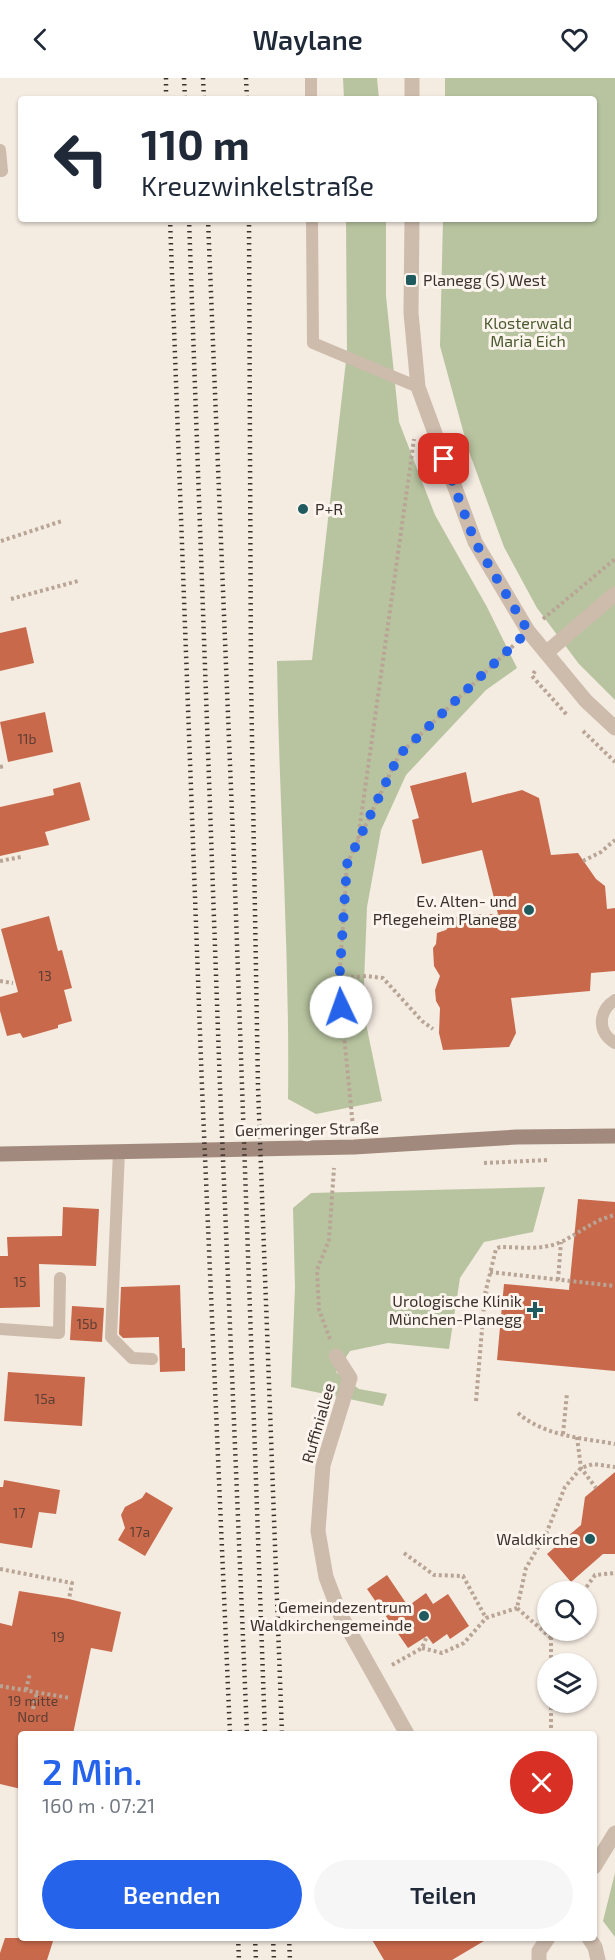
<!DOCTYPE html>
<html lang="de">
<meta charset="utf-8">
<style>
:root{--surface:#fff;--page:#f6f6f7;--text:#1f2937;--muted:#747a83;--accent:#2563eb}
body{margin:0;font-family:"Exo 2",sans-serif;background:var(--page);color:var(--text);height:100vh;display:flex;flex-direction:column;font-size:22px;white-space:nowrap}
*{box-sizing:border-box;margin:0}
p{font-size:20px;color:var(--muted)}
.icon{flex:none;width:33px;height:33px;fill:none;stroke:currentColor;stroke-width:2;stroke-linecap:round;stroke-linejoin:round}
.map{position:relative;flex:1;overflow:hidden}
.panel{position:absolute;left:18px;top:1653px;width:579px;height:210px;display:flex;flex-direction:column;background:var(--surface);border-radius:6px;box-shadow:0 2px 4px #0004}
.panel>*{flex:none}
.banner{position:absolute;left:18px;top:18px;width:579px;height:126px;border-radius:6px;box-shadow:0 2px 4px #0004;background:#fff;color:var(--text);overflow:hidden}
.buttons{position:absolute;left:537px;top:1503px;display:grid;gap:12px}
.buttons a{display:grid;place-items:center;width:60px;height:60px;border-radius:50%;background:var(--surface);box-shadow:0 2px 4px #0004;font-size:30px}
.pin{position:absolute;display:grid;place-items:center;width:51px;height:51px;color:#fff;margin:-26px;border-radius:12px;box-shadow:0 3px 9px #0006}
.me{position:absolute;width:66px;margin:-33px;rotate:357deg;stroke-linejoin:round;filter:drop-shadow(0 0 4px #0008)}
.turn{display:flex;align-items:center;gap:21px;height:126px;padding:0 24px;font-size:27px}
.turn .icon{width:78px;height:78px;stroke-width:2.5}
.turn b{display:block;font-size:42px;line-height:51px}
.round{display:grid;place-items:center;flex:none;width:63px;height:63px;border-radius:32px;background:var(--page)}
.summary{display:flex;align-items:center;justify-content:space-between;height:102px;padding:0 24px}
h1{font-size:36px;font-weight:600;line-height:45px;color:var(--accent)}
.button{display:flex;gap:12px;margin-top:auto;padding:12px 24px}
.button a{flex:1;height:69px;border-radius:36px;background:var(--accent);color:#fff;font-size:24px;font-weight:600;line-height:69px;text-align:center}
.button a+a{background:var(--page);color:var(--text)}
header{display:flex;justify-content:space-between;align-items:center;height:78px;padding:0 24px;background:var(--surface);font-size:27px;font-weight:600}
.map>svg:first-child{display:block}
.green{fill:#b8c4a0}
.building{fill:#c8694b}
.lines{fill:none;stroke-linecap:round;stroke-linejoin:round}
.path{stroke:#b9a596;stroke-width:4;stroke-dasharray:3 3;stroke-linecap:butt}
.service{stroke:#cdbbac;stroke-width:12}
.minor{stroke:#cdbbac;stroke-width:15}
.tertiary{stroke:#cdbbac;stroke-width:15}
.secondary{stroke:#a18a7d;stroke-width:15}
.rail{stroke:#3b302b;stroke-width:4.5;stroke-dasharray:1.5 4.5;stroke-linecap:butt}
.route{stroke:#2563eb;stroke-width:10;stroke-dasharray:0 18}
.poi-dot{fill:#1f5a5e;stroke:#fbf5ee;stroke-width:2}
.labels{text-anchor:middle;stroke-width:6;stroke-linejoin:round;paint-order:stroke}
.number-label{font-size:14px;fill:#5e3e33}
.poi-label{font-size:16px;fill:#3b302b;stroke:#fbf5ee;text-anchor:end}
.park-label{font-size:16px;fill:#4a5a2e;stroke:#fbf5ee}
.street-label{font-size:16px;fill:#3b302b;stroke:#fbf5ee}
</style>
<header><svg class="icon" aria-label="back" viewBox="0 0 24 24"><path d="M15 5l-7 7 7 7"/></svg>Waylane<svg class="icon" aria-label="heart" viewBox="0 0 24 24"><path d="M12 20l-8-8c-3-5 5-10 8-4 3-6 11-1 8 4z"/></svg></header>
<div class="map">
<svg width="615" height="1882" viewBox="0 0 615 1882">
<rect width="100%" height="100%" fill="#f4ebe1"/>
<path class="green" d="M343,0h34l2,21h-35z
M445,0h170v622l-36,-36 -42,-56 -33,-61 -36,-98 -28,-103 3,-127h151v-120h-149z
M346,141h40v77l13,126 36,93 52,92 30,61 -31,22 -80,85 -25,55 -14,77 -4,102 19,92 -66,13 -28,-15c2,-146 -9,-292 -11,-438l35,-1 35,-308z
M545,1109l-12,45 -49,10 -24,36 -11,71 -61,-6 -38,8 -14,21 23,17 28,5 -4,12 -92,-19 4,-100 -2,-79 18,-15z
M615,1795v64l-12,-16z"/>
<path class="building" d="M26,549l8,36 -34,8v-38z
M45,634l8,40 -45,10 -8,-40z
M466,694l6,31 50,-13 17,8 12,57 27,-2 18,26 9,7 2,23 8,-1v63l-24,2 -1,18 -79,7 5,35 -7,14 -66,3 -4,-17 1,-25 -4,-7 -1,-11 5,-14 -6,-10 -1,-18 3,-4 1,-11 9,-3 10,-13 9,-3h33l-16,-64 -60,14 -10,-44 7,-2 -9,-32z
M80,704l10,38 -45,12 4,13 -49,11v-49l54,-12 -1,-6z
M49,838l9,35 4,-1 10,38 -8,2 8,31 -14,4v3l-35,10 -3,-5 -13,3 -7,-25v-14l18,-5 -17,-63z
M578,1121l37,3v169l-118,-11 7,-76 65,6z
M63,1129l36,2 -3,57 -57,-2 1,43 -40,1v-52h8l-1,-19 55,-1z
M180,1207l2,63h3v23l-25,1 -1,-35 -36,1 -4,-4 2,-47z
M72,1228l32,2 -2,34 -32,-2z
M8,1294l77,5 -3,49 -78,-5z
M615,1394v82h-12l-32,28 -24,-28 34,-29 4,-28z
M4,1402l56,10 -4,24 -17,-2 -7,36 -32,-5v-56h3z
M146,1414l27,16 -28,48 -27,-16 7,-12 -4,-13 4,-8 17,-9z
M387,1497l21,31 18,-13 7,11 15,-10 21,32 -19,13 -3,-5 -14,10 -6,-8 -19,12 -41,-59z
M19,1513l50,8 52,13 -9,40 -21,-4 -18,86h-52v55l-21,-5v-161l12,3z
M5,1860h49l-7,22h-47v-7z
M371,1860h118l-37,22h-68z"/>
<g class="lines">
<path class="path" d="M1,463l61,-20
M11,521l67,-18
M543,541l72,-60
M535,593l-3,5 35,39
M583,653l32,31
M0,689l4,-1
M358,761l56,-400
M0,783l21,-4
M583,783l18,-9 14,-12
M339,900l27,-2 17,2 39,43 11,8
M0,903l13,2
M353,1049l-14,-143 8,-120 52,-109 116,-111
M484,1085l64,-3
M490,1194l125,14
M558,1202l3,-38
M485,1216l11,-45 4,-2c18,0 38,3 56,-3 21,-8 34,-23 59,-29
M330,1261l-11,-29 -2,-40 12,-30 5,-72
M476,1323l9,-107 18,3
M518,1335c26,23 64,25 97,31
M563,1356l4,-41
M577,1359l4,31 15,20
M404,1475l30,22 29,1 23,42
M0,1491l72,14 -3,16
M583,1514l12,-17 20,-2
M551,1560l-34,-30 9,-40 20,-34 19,-47 16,-19 12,-4 22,3
M422,1570l20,5 22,-10 22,-25 31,-10
M551,1586v-26l5,-8
M392,1587l30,-17 5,-12
M0,1608l70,12
M26,1612l4,-17
M33,1631l4,-17
M551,1656v-32"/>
<path class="service" d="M311,0v21
M0,72l2,21
M312,141l1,124 105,44
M615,922c-17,11 -18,32 0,43
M119,1073l-8,186 21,21 20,1
M0,1251l59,4 1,-55"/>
<path class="minor" d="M412,21v-21
M412,141l-1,94 7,74 57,155 53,89 58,70 29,27
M546,575l69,-59
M336,1278l14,22 -27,87 -5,66 8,46 14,37 67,120"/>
<path class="tertiary" d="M594,1789l21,-34
M589,1860l6,9 3,13
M539,1882v-9l9,-13"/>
<path class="secondary" d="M0,1076l354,-7 163,-10 98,-1"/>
<path class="rail" d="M166,0v21
M184,0l1,21
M203,0l1,21
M246,0l1,21
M170,141l32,868 28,647
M189,141l31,868 27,647
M208,141l27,669 30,846
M249,141l2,461 7,407 24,647
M238,1860l1,22
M255,1860l1,22
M273,1860l1,22
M289,1860l1,22"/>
</g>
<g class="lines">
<path class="route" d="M341,929l-2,-23 8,-120 52,-109 129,-124 -53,-89 -31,-83"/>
</g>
<g class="poi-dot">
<rect x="405" y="196" width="12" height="12" rx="3"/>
<circle cx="303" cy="431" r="6"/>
<circle cx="529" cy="832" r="6"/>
<path d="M532 1223h6v6h6v6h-6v6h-6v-6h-6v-6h6z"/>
<circle cx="590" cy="1461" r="6"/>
<circle cx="424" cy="1538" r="6"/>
</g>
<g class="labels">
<g class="number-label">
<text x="27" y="666">11b</text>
<text x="45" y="903">13</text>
<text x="20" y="1209">15</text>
<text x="87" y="1251">15b</text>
<text x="45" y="1326">15a</text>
<text x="19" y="1440">17</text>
<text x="140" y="1459">17a</text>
<text x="58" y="1564">19</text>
<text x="33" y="1628">19 mitte<tspan x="33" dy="16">Nord</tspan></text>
</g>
<g class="poi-label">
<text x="423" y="208" text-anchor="start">Planegg (S) West</text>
<text x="315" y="437" text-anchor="start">P+R</text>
<text x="517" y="829">Ev. Alten- und<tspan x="517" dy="18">Pflegeheim Planegg</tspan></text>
<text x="522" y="1229">Urologische Klinik<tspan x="522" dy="18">München-Planegg</tspan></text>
<text x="578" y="1467">Waldkirche</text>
<text x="412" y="1535">Gemeindezentrum<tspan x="412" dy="18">Waldkirchengemeinde</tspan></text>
</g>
<g class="park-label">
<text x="528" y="251">Klosterwald<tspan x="528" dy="18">Maria Eich</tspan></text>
</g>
<g class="street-label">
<text transform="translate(307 1051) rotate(-1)" y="6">Germeringer Straße</text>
<text transform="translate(318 1345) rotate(-74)" y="6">Ruffiniallee</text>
</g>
</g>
</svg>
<div class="buttons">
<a><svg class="icon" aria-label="search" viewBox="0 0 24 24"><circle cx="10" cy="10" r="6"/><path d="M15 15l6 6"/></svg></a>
<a><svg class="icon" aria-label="layers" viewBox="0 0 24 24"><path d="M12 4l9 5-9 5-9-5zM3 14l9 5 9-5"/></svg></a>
</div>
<div class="pin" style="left:444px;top:381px;background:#d93025"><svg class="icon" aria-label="arrive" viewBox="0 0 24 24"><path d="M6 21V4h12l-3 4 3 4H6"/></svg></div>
<svg class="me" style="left:341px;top:929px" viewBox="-20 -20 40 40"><circle r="19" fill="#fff"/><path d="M0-13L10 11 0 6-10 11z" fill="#2563eb"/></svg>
<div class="banner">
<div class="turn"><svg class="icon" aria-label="left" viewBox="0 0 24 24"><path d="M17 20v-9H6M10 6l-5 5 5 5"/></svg><div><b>110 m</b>Kreuzwinkelstraße</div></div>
</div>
<section class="panel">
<div class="summary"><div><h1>2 Min.</h1><p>160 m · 07:21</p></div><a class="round" style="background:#d93025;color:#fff"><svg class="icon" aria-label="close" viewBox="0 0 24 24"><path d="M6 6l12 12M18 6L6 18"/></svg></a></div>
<div class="button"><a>Beenden</a><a>Teilen</a></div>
</section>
</div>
